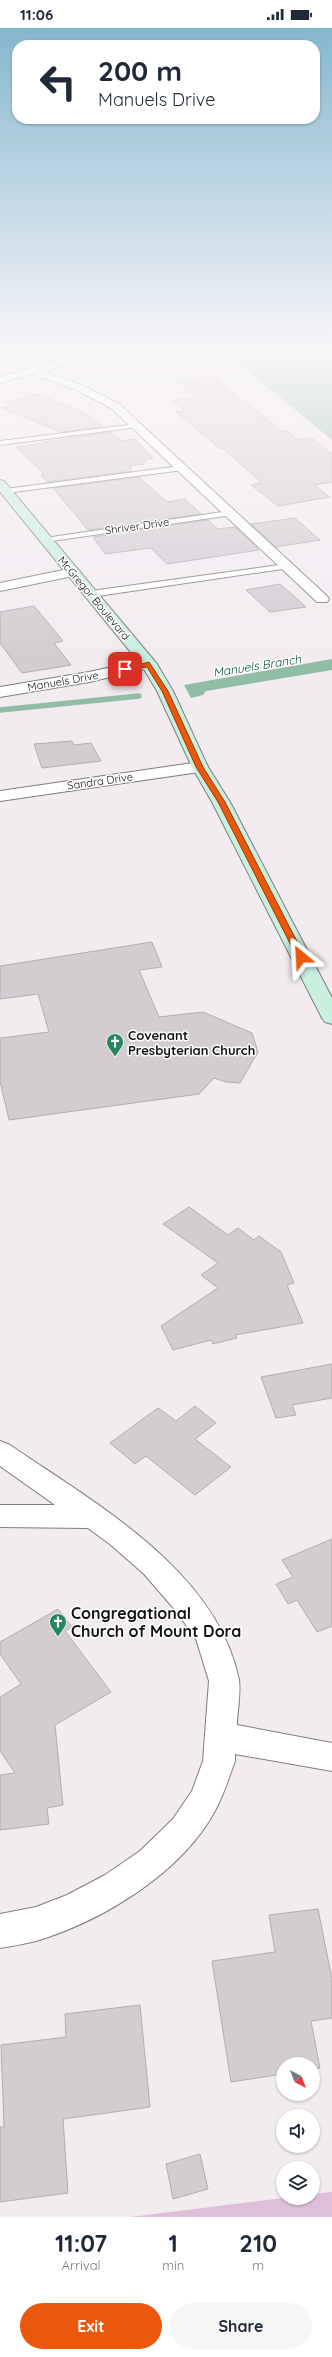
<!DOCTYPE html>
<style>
:root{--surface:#fff;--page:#f6f6f7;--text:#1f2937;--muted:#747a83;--accent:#ea580c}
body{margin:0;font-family:Quicksand,sans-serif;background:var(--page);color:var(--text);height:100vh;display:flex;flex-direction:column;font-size:15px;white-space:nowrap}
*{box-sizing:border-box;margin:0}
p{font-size:13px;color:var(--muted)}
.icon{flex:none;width:22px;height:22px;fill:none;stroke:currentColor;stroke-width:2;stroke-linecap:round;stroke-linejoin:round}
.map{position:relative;height:2189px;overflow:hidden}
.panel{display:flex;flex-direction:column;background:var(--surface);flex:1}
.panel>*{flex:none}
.guide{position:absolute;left:12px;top:12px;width:308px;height:84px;border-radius:16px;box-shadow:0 1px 3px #0004;background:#fff;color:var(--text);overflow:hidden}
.needle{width:26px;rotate:138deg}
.controls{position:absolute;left:276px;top:2029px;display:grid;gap:8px}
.controls a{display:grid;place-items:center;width:44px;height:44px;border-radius:50%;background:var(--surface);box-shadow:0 1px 3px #0004;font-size:20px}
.pin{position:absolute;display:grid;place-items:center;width:34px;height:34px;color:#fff;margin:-17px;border-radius:8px;box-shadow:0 2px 6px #0006}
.me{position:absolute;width:44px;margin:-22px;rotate:333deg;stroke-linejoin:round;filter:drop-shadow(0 0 3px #0008)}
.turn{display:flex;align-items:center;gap:14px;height:84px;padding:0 20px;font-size:18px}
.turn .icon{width:52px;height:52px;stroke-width:2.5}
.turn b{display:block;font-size:28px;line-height:34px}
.eta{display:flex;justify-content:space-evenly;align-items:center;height:68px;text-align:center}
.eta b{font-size:24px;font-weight:800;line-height:28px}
.primary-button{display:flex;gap:8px;margin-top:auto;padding:8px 20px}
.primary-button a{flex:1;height:46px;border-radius:24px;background:var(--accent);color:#fff;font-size:16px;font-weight:800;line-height:46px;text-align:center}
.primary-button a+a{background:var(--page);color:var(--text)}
.status{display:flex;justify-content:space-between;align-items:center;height:28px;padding:0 20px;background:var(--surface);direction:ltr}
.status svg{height:11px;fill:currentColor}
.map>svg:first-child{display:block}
.green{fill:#debfda}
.water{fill:#91bca6}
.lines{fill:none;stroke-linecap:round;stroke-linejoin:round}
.stream{stroke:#91bca6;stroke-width:5.5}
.building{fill:#d3cdd2;stroke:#b3acb2}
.lane-casing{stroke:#817b80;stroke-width:2}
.street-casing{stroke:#817b80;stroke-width:2}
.secondary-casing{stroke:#817b80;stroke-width:2}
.path{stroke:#938f93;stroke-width:1.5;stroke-dasharray:0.5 1.5;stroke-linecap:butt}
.lane{fill:#fff;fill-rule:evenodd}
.street{fill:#fff;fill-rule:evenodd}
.secondary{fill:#c9efdf;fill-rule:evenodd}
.route{fill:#ea580c;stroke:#983908}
.labels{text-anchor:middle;stroke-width:3;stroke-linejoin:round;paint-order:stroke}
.far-street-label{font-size:11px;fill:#121012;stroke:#fff}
.far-water-label{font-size:12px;font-style:italic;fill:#07583c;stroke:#fff}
.poi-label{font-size:13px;font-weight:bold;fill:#121012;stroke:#fff;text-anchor:start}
.near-poi-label{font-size:16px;font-weight:bold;fill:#121012;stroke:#fff;text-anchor:start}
</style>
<div class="status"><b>11:06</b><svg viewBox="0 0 49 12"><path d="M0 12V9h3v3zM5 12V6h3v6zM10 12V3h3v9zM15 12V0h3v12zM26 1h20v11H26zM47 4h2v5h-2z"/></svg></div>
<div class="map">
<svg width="332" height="2189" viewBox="0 0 332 2189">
<rect width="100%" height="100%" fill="#f2ecf1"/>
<path class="green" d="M332,2164v25h-202l153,-19h30v-4z"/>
<path class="water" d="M225,324h107v88z
M332,631v11l-126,21 -3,4 -12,3 -7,-13z"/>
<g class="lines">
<path class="stream" d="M0,682l139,-14"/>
</g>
<path class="building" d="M213,349l69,54h5l12,9 13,-2 20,16v28l-18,3 16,12 -52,9 -27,-21 11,-2 -40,-35h-3l-43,-36 9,-1 -13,-11 24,-3 -19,-16z
M36,366l48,18 19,15 -42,5 -59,-24 11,-3 -7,-3z
M110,404l12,9 13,-2 18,19 -7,2 -3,5 -4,-1 -8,2 1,1 -3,1 3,3 -85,11 -6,-7 3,-1 -28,-27z
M139,449l28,25 18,-3 16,15 -113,16 -35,-42z
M295,490l25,22 -44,7 -25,-23z
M208,492l10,9 17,-2 24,23 -92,14 -16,-16 -46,6 -12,-17z
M280,556l26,23 -36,5 -24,-22z
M34,578l29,35 -9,2 17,22 -49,8 -22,-30v-31z
M72,713l2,4 17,-2 10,18 -59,7 -8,-24z
M152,914l10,25 -23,3 20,47 44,-5 49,21 6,19 -18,31 -14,-1 -12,-4 -15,16 -190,26 -9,-39v-43l49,-6 -11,-38 -38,5v-33z
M189,1179l39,28 10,-7 16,12 5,-4 22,16 13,31 -7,2 16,38 -68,12 2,3 -24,6 -2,-4 -38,10 -12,-24 57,-38 -17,-13 17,-12 -55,-39z
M332,1336v34l-40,7 4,10 -20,3 -15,-41z
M195,1378l21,17 -21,16 36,28 -36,28 -49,-39 -11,8 -25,-21 48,-35 18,13z
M332,1511v87l-15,6 -20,-32 -9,4 -12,-20 17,-7 -11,-17z
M58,1581l14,18 -7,4 46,61 -56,33 8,80 -16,3 2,16 -49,6v-55l15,-2 -15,-22v-54l21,-13 -21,-30v-12z
M318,1881l14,70v39l-21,3 9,47 -7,2v-6h-30v10l-52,8 -19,-121 63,-9 -6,-37z
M140,1977l10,102 -87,12 5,74 -68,9v-75h4l-3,-82 65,-8 -1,-23z
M200,2126l8,35 -35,10 -7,-35z"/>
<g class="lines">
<g class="lane-casing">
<path id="lane" d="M136,396l2,1v2l-138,18v-4z
M180,438h3v4l-177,23 -4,-2 4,-2z
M229,483h3v4l-187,27 -4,-2 4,-2z
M286,536h3v4l-198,29 -4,-3 4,-3z"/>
</g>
<g class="street-casing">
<path id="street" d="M88,324h17l-1,2 -60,17 38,14 37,19 208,192 2,3 -2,3h-10l-206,-194 -37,-19 -42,-15 -32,9v-6z
M73,540l5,1 2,3 -2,3 -78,16v-8z
M149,631l8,5 -3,3 -65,15 -89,15v-10l89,-15z
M200,734l6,1 2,4 -2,4 -206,30v-10z
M0,1413l10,4c84,58 207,125 229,235 2,14 -2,32 -2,45l95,18v28l-97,-17v7c-6,16 -11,33 -19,48 -33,63 -113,112 -180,132 -12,3 -24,5 -36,7v-34l36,-7 31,-12 38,-20 35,-24 33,-32 19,-28 11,-30 6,-80 -13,-42 -20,-28 -32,-37 -33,-29 -23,-17 -88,-1v-22h55l-55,-39z"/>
</g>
<g class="secondary-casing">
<path id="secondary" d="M0,452l4,1 153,183 16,27 35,76 22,35 102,196v26l-7,-2 -3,-4 -110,-216 -20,-35 -35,-76 -15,-25 -142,-174z"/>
</g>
<path class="path" d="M327,408l5,-1"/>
<use href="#lane" class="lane"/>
<use href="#street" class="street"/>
<use href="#secondary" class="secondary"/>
</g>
<linearGradient id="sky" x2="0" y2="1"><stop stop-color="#85b7ce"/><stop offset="0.51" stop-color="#f9f6f9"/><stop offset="1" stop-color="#f9f6f9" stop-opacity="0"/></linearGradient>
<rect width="332" height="630" fill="url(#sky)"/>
<path class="route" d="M149,634l19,29 35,76 22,35 80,155 -1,2 -7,-2 -79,-155 -22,-35 -34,-76 -15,-24 -22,4 -3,-2z"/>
<defs>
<g id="church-pin" transform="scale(0.9)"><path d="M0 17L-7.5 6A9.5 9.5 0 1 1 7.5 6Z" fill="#248760" stroke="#fff"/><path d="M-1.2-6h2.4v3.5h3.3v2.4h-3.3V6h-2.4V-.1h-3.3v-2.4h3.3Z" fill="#fff"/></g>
</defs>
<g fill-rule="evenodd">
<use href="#church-pin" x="115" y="1014"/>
<use href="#church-pin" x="58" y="1594"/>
</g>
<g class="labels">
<g class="far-street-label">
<text transform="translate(137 498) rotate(-8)" y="4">Shriver Drive</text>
<text transform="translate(94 570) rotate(50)" y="4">McGregor Boulevard</text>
<text transform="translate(63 653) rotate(-10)" y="4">Manuels Drive</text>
<text transform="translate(100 753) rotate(-8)" y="4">Sandra Drive</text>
</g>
<g class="far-water-label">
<text transform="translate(257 638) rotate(-9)" y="4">Manuels Branch</text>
</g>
<g class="poi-label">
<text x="128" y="1012">Covenant<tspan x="128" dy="15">Presbyterian Church</tspan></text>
</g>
<g class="near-poi-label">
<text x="71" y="1591">Congregational<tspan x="71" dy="18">Church of Mount Dora</tspan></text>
</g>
</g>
</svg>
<div class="controls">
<a><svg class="needle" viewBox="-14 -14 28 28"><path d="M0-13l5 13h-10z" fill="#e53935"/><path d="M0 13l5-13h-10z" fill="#747a83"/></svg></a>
<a><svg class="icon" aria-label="sound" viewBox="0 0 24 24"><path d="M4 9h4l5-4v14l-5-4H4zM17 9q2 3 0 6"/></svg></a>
<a><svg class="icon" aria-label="layers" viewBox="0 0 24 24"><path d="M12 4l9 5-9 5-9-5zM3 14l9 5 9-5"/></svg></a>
</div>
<div class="pin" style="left:125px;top:641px;background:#d93025"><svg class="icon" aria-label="arrive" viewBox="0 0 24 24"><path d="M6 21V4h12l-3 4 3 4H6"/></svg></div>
<svg class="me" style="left:301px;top:929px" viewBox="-20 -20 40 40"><path d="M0-17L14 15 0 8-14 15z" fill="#ea580c" stroke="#fff" stroke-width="4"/></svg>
<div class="guide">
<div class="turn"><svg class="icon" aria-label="left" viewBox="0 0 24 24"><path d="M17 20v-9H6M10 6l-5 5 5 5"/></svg><div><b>200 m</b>Manuels Drive</div></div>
</div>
</div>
<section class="panel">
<div class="eta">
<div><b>11:07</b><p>Arrival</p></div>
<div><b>1</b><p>min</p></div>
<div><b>210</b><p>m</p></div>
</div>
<div class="primary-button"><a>Exit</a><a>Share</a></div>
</section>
